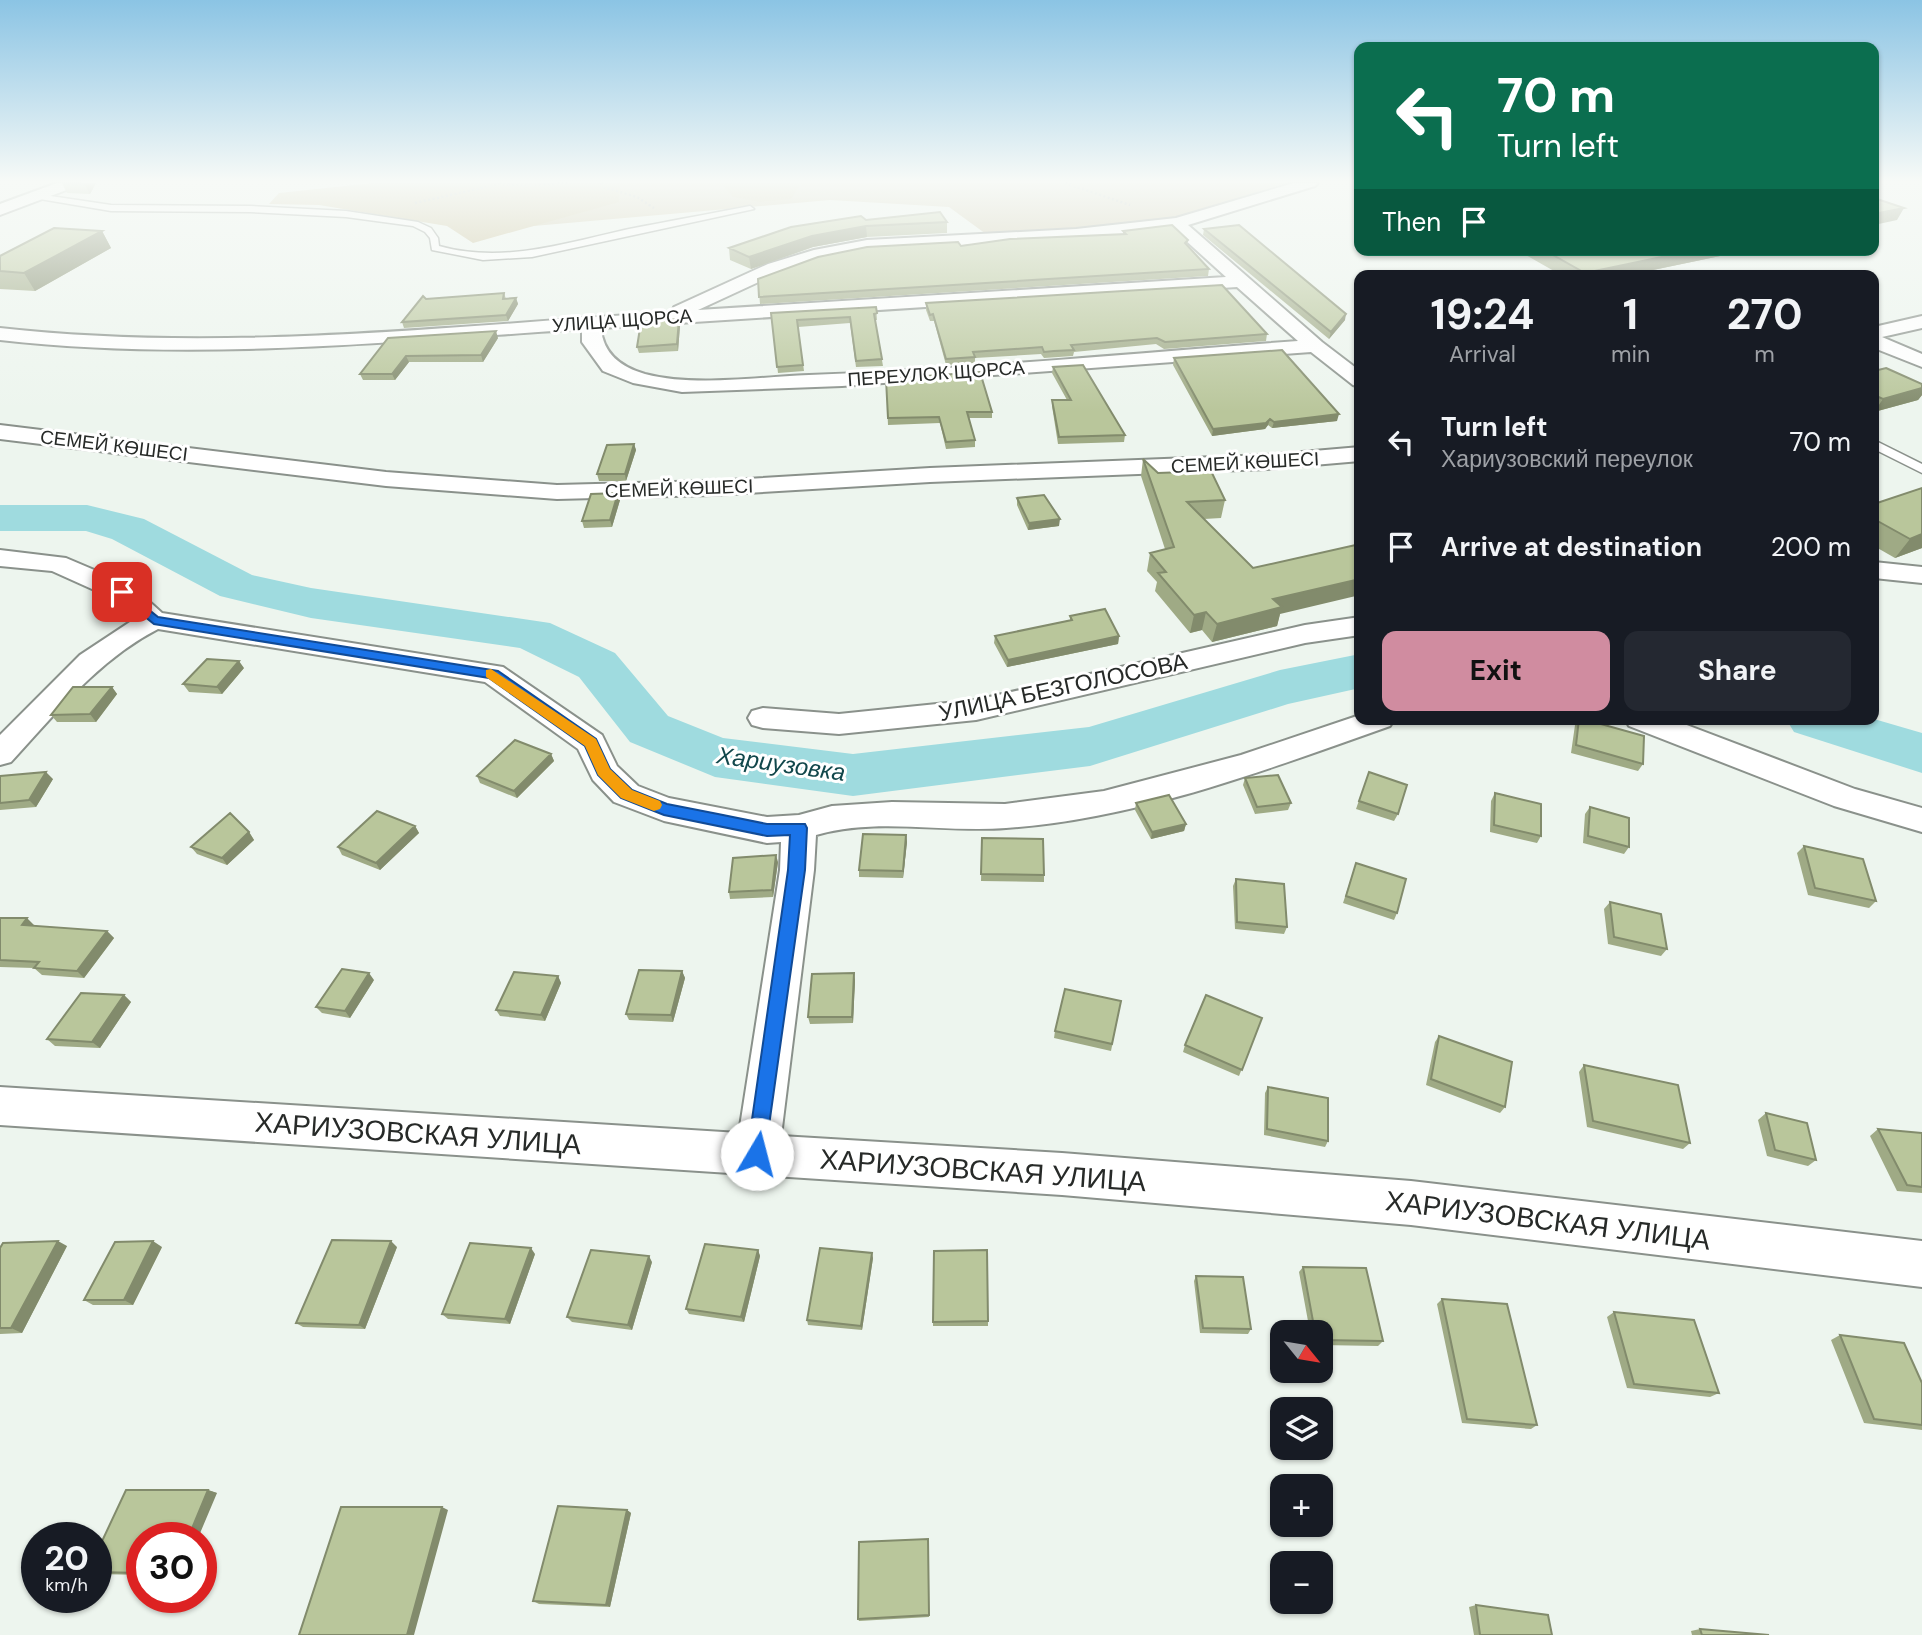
<!DOCTYPE html>
<meta charset="utf-8">
<style>
:root{--surface:#171b24;--page:#242831;--text:#f1f3f6;--muted:#9ea1a6;--accent:#d08ca0}
body{margin:0;font-family:"DM Sans",sans-serif;background:var(--page);color:var(--text);height:100vh;display:flex;flex-direction:column;font-size:26px;white-space:nowrap}
*{box-sizing:border-box;margin:0}
p{font-size:23px;color:var(--muted)}
.icon{flex:none;width:38px;height:38px;fill:none;stroke:currentColor;stroke-width:2;stroke-linecap:round;stroke-linejoin:round}
.map{position:relative;flex:1;overflow:hidden}
.drawer{position:absolute;left:1354px;top:270px;width:525px;height:455px;display:flex;flex-direction:column;background:var(--surface);border-radius:14px;box-shadow:0 2px 5px #0004}
.drawer>*{flex:none}
.banner{position:absolute;left:1354px;top:42px;width:525px;height:214px;border-radius:14px;box-shadow:0 2px 5px #0004;background:#0b6e4f;color:#fff;overflow:hidden}
.needle{width:46px;rotate:120deg}
.controls{position:absolute;left:1270px;top:1320px;display:grid;gap:14px}
.controls a{display:grid;place-items:center;width:63px;height:63px;border-radius:14px;background:var(--surface);box-shadow:0 2px 5px #0004;font-size:35px}
.speed{position:absolute;left:21px;top:1522px;display:flex;gap:14px;font-size:35px;font-weight:700;text-align:center}
.speed>*{display:grid;place-content:center;width:91px;height:91px;border-radius:50%;background:var(--surface);box-shadow:0 2px 5px #0004;line-height:1}
.speed small{font-size:18px;font-weight:400}
.speed .limit{border:10px solid #d22;background:#fff;color:#111}
.pin{position:absolute;display:grid;place-items:center;width:60px;height:60px;color:#fff;margin:-30px;border-radius:14px;box-shadow:0 4px 10px #0006}
.me{position:absolute;width:77px;margin:-38px;rotate:8deg;stroke-linejoin:round;filter:drop-shadow(0 0 5px #0008)}
.turn{display:flex;align-items:center;gap:24px;height:147px;padding:0 28px;font-size:32px}
.turn .icon{width:91px;height:91px;stroke-width:2.5}
.turn b{display:block;font-size:49px;line-height:60px}
.then{display:flex;align-items:center;height:66px;padding:0 28px;background:#0003;gap:14px;font-size:26px}
.eta{display:flex;justify-content:space-evenly;align-items:center;height:119px;text-align:center}
.eta b{font-size:42px;font-weight:700;line-height:49px}
.primary-button{display:flex;gap:14px;margin-top:auto;padding:14px 28px}
.primary-button a{flex:1;height:80px;border-radius:14px;background:var(--accent);color:#111;font-size:28px;font-weight:700;line-height:80px;text-align:center}
.primary-button a+a{background:var(--page);color:var(--text)}
ul{padding:0;list-style:none}
li{display:flex;align-items:center;gap:21px;height:105px;padding:0 28px}
li div{flex:1}
li b{display:block;font-size:26px}
li em{font-style:normal}
.map>svg:first-child{display:block}
.green{fill:#c9c1a0}
.forest{fill:#c2b78b}
.lines{fill:none;stroke-linecap:round;stroke-linejoin:round}
.river{fill:#9fdbdf;fill-rule:evenodd}
.lane-casing{stroke:#8a918b;stroke-width:3}
.street-casing{stroke:#8a918b;stroke-width:4}
.path{stroke:#a0a6a1;stroke-width:2.5;stroke-dasharray:2 2.5;stroke-linecap:butt}
.lane{fill:#fff;fill-rule:evenodd}
.street{fill:#fff;fill-rule:evenodd}
.wall{fill:#9faa85}
.shaded-wall{fill:#828b6c}
.building{fill:#b9c69b;stroke:#828b6c;stroke-width:2}
.route{fill:#1a73e8;stroke:#114b97;stroke-width:2}
.slow{fill:#f59e0b}
.labels{text-anchor:middle;stroke-width:6;stroke-linejoin:round;paint-order:stroke}
.far-street-label{font-size:19px;fill:#272a28;stroke:#fff}
.street-label{font-size:23px;fill:#272a28;stroke:#fff}
.water-label{font-size:24px;font-style:italic;fill:#11474b;stroke:#fff}
.near-street-label{font-size:28px;fill:#272a28;stroke:#fff}
</style>
<div class="map">
<svg width="1922" height="1635" viewBox="0 0 1922 1635">
<rect width="100%" height="100%" fill="#edf5ee"/>
<path class="green" d="M499,183h787l-110,35 -105,13 -85,3 -37,-27 -119,-7 -330,29z"/>
<path class="forest" d="M373,183h247l-1,19 -146,41 -26,-17 -128,-21 -50,-1 10,-11z
M721,183h74l4,4 -8,12 -31,3 -27,-5z"/>
<g class="lines">
<path class="river" d="M0,505h87l57,14 108,56 59,13 239,35 65,30 53,63 55,22 130,16 236,-27 191,-57 80,-16v34l-72,16 -198,62 -237,30 -138,-19 -85,-35 -51,-65 -59,-29 -209,-30 -91,-22 -108,-57 -26,-8h-86z
M1786,719h88l48,14v40l-128,-41z"/>
<g class="lane-casing">
<path id="lane" d="M37,194l74,11 139,1 96,5 72,11 13,6 7,10 1,8c65,18 126,-3 190,-17 40,-8 81,-15 121,-23l4,3 -222,48 -49,3 -51,-10 -2,-12 -5,-6 -12,-6 -67,-9 -96,-5 -139,-1 -77,-13z
M1874,440l48,24v9l-48,-24z"/>
</g>
<g class="street-casing">
<path id="street" d="M57,183h23l-3,3 -77,29v-11z
M1294,183h24l-3,3 -127,39 134,117 38,29v16l-7,-2 -42,-33 -469,34 -160,6 -49,-9 -30,-12 -21,-29v-13c-194,13 -389,33 -582,11v-12c222,25 450,-2 672,-16l2,-5 94,-43 46,-14 53,-10 209,-11 100,-11zM1172,228l54,49 -528,33 82,-38 38,-12 49,-10 209,-11zM1237,287l61,54c-163,12 -326,28 -489,34 -51,2 -115,12 -164,-1 -24,-7 -42,-20 -44,-46z
M1922,316v12l-40,9 40,17v13l-48,-19v-21z
M0,425l386,47 171,13 155,-4 218,-13 337,-13 93,-8v14l-93,8 -337,13 -218,13 -155,4 -171,-13 -386,-47z
M0,550l66,8 66,28 30,27 341,54 99,68 15,31 21,20 31,12 98,19 32,-2 33,-9 60,-4 113,2 99,-13 137,-36 119,-40v4h34l-4,7c-124,44 -252,93 -384,102 -63,5 -129,-11 -190,7l-2,35 -33,266 281,17 349,28 511,60v46l-511,-62 -349,-30 -1062,-70v-38l739,46 41,-263 1,-28 -14,1 -103,-22 -50,-19 -21,-22 -15,-31 -93,-67 -327,-53c-60,31 -102,84 -147,133l-11,3v-30l80,-80 56,-37 -24,-20 -60,-27 -52,-5z
M1874,562l48,5v16l-48,-5z
M1360,617v18l-55,8 -329,77 -137,14 -76,-6 -11,-3 -4,-7 4,-7 11,-3 76,6 137,-14 329,-75z
M1625,719h46l184,70 67,19v24l-88,-26 -205,-80z"/>
</g>
<path class="path" d="M601,183l2,4 34,10 17,11
M1065,183l65,22
M415,203l84,-19 29,2 41,-3"/>
<use href="#lane" class="lane"/>
<use href="#street" class="street"/>
</g>
<path class="wall" d="M62,183h34l-6,11 -23,-1z
M866,220l81,2v11l-80,4 -54,10 -62,22 -21,-9 -1,-12z
M1204,229l141,91 -16,19 -126,-104z
M102,231l9,17 -76,43 -35,-2v-33z
M1123,231l65,9 -1,5 22,24 -1,7 -448,28 -2,-25 203,-33 162,-12z
M1517,250h232l-120,25h-68z
M504,293l2,6 10,-1 2,6 -10,17 -104,7 -2,-6 24,-23z
M926,303l341,31 -1,7 -102,8 -8,-5 -82,8 -1,4 -29,2 -3,-4 -66,4v5l-29,2 -12,-44h-4l-4,-11z
M876,307l1,13h-2l8,46 -27,1 -6,-44 -52,4 6,44 -26,2 -7,-60z
M679,319l1,7 -2,25 -39,2 -2,-6z
M388,338h110l-15,24h-74l-14,18h-32l-3,-6z
M1174,358l163,63 -65,7 -4,-3 -3,4 -53,7 -39,-71z
M1053,367l72,68 -1,7 -66,2 -6,-38v-6h15l-15,-27z
M1874,371l48,13v11l-4,5 -44,12z
M886,379l106,33v6h-23l6,22v7l-29,2 -6,-26 -52,2z
M634,444l2,6 -10,31h-27l-2,-7z
M1143,459l15,14 67,27 -4,18 -17,1 76,95 -3,12 -65,16 -10,-12 -12,3 -35,-42 2,-9 -10,-11 3,-18 15,-4 -24,-73z
M1922,488v60l-27,10 -21,-12v-42z
M618,493l2,7 -8,27 -28,1 -2,-7z
M1017,498l42,28 -31,4 -11,-25z
M1070,616l49,20 -1,8 -111,23 -13,-24 1,-7 75,-16z
M244,668l-22,26 -33,-2 -6,-8z
M112,687l5,7 -21,28h-39l-6,-7z
M1578,719l65,45 -5,7 -67,-18 4,-28z
M551,754l3,7 -37,37 -37,-15 -3,-7z
M0,776l53,3 -17,28 -36,3z
M1245,778l46,25 -3,7 -33,4 -12,-29z
M1366,780l32,34 -4,7 -38,-12z
M1495,793l46,43 -4,7 -47,-11 1,-31z
M1136,803l50,21 -2,7 -33,8 -16,-29z
M1590,807l39,40 -5,7 -41,-11 2,-29z
M415,826l4,7 -39,37 -38,-15 -4,-8z
M249,832l5,8 -27,25 -30,-11 -6,-7z
M906,835l1,7 -4,36 -44,-1v-7z
M982,838l62,37v7l-63,-1z
M1804,846l72,55 -7,7 -61,-13 -11,-42z
M778,862l-5,35 -43,2 -1,-7z
M1356,863l41,50 -3,7 -51,-17z
M1236,879l51,48 -3,7 -49,-5 -2,-43z
M1610,902l57,47 -6,7 -53,-12 -4,-35z
M0,918l34,8 73,5 7,7 -30,40 -42,-3 -8,-7 -34,-1z
M682,971l3,7 -12,44 -44,-2 -3,-6z
M558,976l3,7 -16,38 -45,-5 -4,-6z
M374,980l-24,38 -28,-5 -6,-6z
M855,980l-2,43 -43,1 -2,-7z
M124,995l7,7 -31,46 -45,-2 -8,-7z
M1121,1001l-10,50 -57,-13 1,-7z
M1262,1018l-23,58 -56,-24 2,-7z
M1439,1036l66,71 -5,6 -74,-28 9,-43z
M1584,1065l106,78 -7,6 -96,-22 -8,-55z
M1268,1087l60,54 -3,6 -61,-12 1,-42z
M1766,1113l50,47 -8,6 -41,-10 -9,-36z
M1878,1129l44,4v60l-25,-2 -27,-55z
M67,1246l-45,87 -22,1v-86z
M162,1247l-29,58h-40l-9,-5z
M397,1247l-32,82 -62,-2 -7,-4z
M758,1250l2,6 -16,66 -55,-8 -3,-5z
M535,1254l-25,70 -62,-5 -6,-5z
M873,1258l-11,72 -54,-5 -1,-5z
M652,1262l-20,68 -60,-8 -5,-5z
M1303,1267l80,74 -5,5 -57,-1v-13h-11l-11,-60z
M1196,1276l55,53 -3,5 -48,-1 -6,-52z
M1442,1299l95,126 -6,4 -69,-6 -25,-119z
M1614,1312l105,81 -9,4 -83,-9 -20,-71z
M988,1321v5h-55v-4z
M1840,1335l82,48v47l-58,-7 -33,-83z
M208,1490l9,3 -75,45v37l-46,-1v-20z
M627,1510l4,3 -21,94 -71,-3 -6,-3z
M928,1539l1,78 -70,4 -1,-2z
M1476,1605l76,30h-78l-5,-28z
M1700,1629l69,6h-77l-1,-4z"/>
<path class="shaded-wall" d="M84,183h12l-6,11z
M1904,208l-7,12 -23,5v-11z
M866,226l1,11 -54,10 -62,22 -2,-12 63,-21z
M102,231l9,17 -76,43 -11,-18z
M1695,250h54l-120,25h-45l1,-2z
M516,298l2,6 -10,17 -2,-6z
M1346,314l-1,6 -16,19 2,-7z
M679,319l1,7 -2,25 -1,-7z
M496,331l2,7 -15,24 -2,-7z
M406,356l3,6 -14,18 -3,-6z
M1922,388v7l-4,5 -44,12 9,-13z
M1339,414l-2,7 -65,7 2,-6z
M1270,419l-2,6 -3,4 -53,7 1,-7z
M634,444l2,6 -10,31 -1,-7z
M618,493l2,7 -8,27 -2,-7z
M1060,519l-1,7 -31,4 1,-7z
M1922,534v14l-27,10 15,-19z
M1360,579v16l-80,19 -3,12 -65,16 5,-18 56,-25z
M1206,612l-4,18 -12,3 4,-18z
M1119,636l-1,8 -111,23 1,-7z
M239,661l5,7 -22,26 -5,-7z
M112,687l5,7 -21,28 -6,-8z
M551,754l3,7 -37,37 -3,-7z
M46,772l7,7 -17,28 -7,-7z
M1186,824l-2,7 -33,8 1,-7z
M415,826l4,7 -39,37 -4,-7z
M249,832l5,8 -27,25 -5,-7z
M906,835l1,7 -4,36v-7z
M776,855l2,7 -5,35 -1,-7z
M27,918l7,7h-12z
M107,931l7,7 -30,40 -7,-7z
M682,971l3,7 -12,44 -2,-7z
M369,973l5,7 -24,38 -5,-7z
M854,973l1,7 -2,43 -1,-6z
M558,976l3,7 -16,38 -4,-6z
M124,995l7,7 -31,46 -8,-6z
M58,1241l9,5 -45,87 -11,-5z
M153,1241l9,6 -29,58 -9,-5z
M391,1241l6,6 -32,82 -6,-4z
M531,1248l4,6 -25,70 -5,-5z
M758,1250l2,6 -16,66 -3,-5z
M872,1253l1,5 -11,72 -1,-4z
M649,1256l3,6 -20,68 -4,-5z
M208,1490l9,3 -19,45h-10z
M442,1507l6,3 -34,125h-7z
M627,1510l4,3 -21,94 -4,-2z"/>
<path class="building" d="M1874,198l30,10 -30,6z
M940,212l7,10 -81,4 -54,10 -63,21 -20,-9 62,-21 70,-11 5,4z
M1172,225l16,15 -3,3 24,26 -450,28 -1,-18 60,-22 49,-10 91,-5 3,4 49,-7 116,-5 -3,-3z
M1239,225l107,89 -15,18 -127,-103z
M54,228l48,3 -78,42 -24,-2v-15z
M1544,250h151l-110,23z
M1222,285l45,49 -102,8 -8,-4 -86,7 3,5 -20,1 -10,1 -2,-5 -69,5 2,5 -29,2 -13,-45 -3,1 -4,-12z
M504,293l-1,6 13,-1 -10,17 -104,7 21,-26 3,3z
M876,307l1,6 -3,1 8,45 -26,2 -6,-44 -53,3 6,45 -26,2 -6,-54z
M679,319l-2,25 -40,3 4,-25z
M496,331l-15,24 -75,1 -14,18h-32l28,-36z
M1282,350l57,64 -65,8 -4,-3 -4,4 -53,6 -39,-71z
M1083,365l42,70 -66,2 -7,-37h19l-18,-33z
M1886,368l36,16v4l-39,11 -9,-4v-24z
M980,372l12,40h-25l8,28 -29,2 -7,-25 -51,1 -2,-39z
M634,444l-9,30h-28l10,-29z
M1143,459l15,14 53,-2 14,29 -38,2 66,66 107,-24v35l-87,20 9,8 -65,17 -11,-12 -12,3 -36,-42 8,-1 -16,-19 24,-6z
M1922,488v46l-12,5 -36,-20v-15z
M618,493l-8,27 -28,1 9,-27z
M1044,495l16,24 -31,4 -12,-25z
M1105,609l14,27 -111,24 -13,-24 77,-16 -2,-4z
M207,659l32,2 -22,26 -34,-3z
M73,687h39l-22,27 -39,1z
M1579,719h4l61,17 -1,28 -67,-19z
M515,740l36,14 -37,37 -37,-15z
M46,772l-17,28 -29,3v-27z
M1369,772l38,13 -9,29 -39,-13z
M1278,775l13,28 -34,4 -12,-29z
M1495,793l46,11v32l-47,-11z
M1169,795l17,29 -34,8 -16,-29z
M1590,807l39,11v29l-41,-11z
M377,811l38,15 -39,37 -38,-16z
M230,813l19,19 -27,26 -31,-11z
M863,834l43,1 -3,36 -44,-1z
M982,838l61,1 1,36 -63,-1z
M1804,846l59,13 13,42 -61,-13z
M776,855l-4,35 -43,2 4,-34z
M1356,863l50,16 -9,34 -51,-17z
M1236,879l48,5 3,43 -50,-5z
M1610,902l51,12 6,35 -53,-12z
M0,918h27l-5,7 85,6 -30,40 -43,-3 5,-6 -39,-2z
M342,969l27,4 -24,38 -29,-4z
M639,970l43,1 -11,44 -45,-1z
M514,972l44,4 -17,39 -45,-5z
M854,973l-2,44h-44l4,-43z
M1065,989l56,12 -9,43 -57,-13z
M81,993l43,2 -32,47 -45,-3z
M1206,995l56,23 -20,52 -57,-25z
M1439,1036l73,26 -7,45 -74,-28z
M1584,1065l94,20 12,58 -97,-22z
M1268,1087l60,11v43l-61,-12z
M1766,1113l41,10 9,37 -41,-10z
M1878,1129l44,4v54l-15,-2z
M332,1240l59,1 -32,84 -63,-2z
M58,1241l-47,87h-11v-80l3,-5z
M153,1241l-29,59h-40l31,-58z
M470,1243l61,5 -26,71 -63,-5z
M705,1244l53,6 -17,67 -55,-8z
M820,1248l52,5 -11,73 -54,-6z
M591,1250l58,6 -21,69 -61,-8z
M987,1250l1,71 -55,1 1,-71z
M1303,1267l63,1 17,73 -62,-1v-8h-6z
M1196,1276l47,1 8,52 -48,-1z
M1442,1299l65,5 30,121 -70,-6z
M1614,1312l80,8 25,73 -85,-9z
M1840,1335l64,8 18,40v42l-48,-6z
M126,1490h82l-20,48h-46v35l-46,-1v-18z
M558,1506l69,4 -21,95 -73,-4z
M341,1507h101l-35,128h-108z
M928,1539l1,76 -71,4 1,-77z
M1476,1605l72,10 4,20h-72z
M1700,1629l69,6h-67z"/>
<linearGradient id="sky" x2="0" y2="1"><stop stop-color="#8bc4e4"/><stop offset="0.44" stop-color="#f7faf7"/><stop offset="1" stop-color="#f7faf7" stop-opacity="0"/></linearGradient>
<rect width="1922" height="412" fill="url(#sky)"/>
<path class="route" d="M122,588l36,29 340,54 98,68 14,30 22,21 35,14 51,10 49,10h38l2,4 -2,42 -41,291 -7,3 -7,-3 -3,-7 41,-284 2,-35 -23,1 -103,-21 -43,-17 -23,-23 -13,-29 -96,-68 -335,-54 -36,-29 -2,-3z"/>
<path class="slow" d="M491,669l105,70 14,30 22,21 28,11 2,4 -2,4 -6,2 -33,-13 -23,-23 -13,-29 -99,-69v-7z"/>
<g class="labels">
<g class="far-street-label">
<text transform="translate(622 320) rotate(-4)" y="7">УЛИЦА ЩОРСА</text>
<text transform="translate(936 373) rotate(-4)" y="7">ПЕРЕУЛОК ЩОРСА</text>
<text transform="translate(114 445) rotate(7)" y="7">СЕМЕЙ КӨШЕСІ</text>
<text transform="translate(1245 462) rotate(-3)" y="7">СЕМЕЙ КӨШЕСІ</text>
<text transform="translate(679 488) rotate(-2)" y="7">СЕМЕЙ КӨШЕСІ</text>
</g>
<g class="street-label">
<text transform="translate(1063 687) rotate(-12)" y="8">УЛИЦА БЕЗГОЛОСОВА</text>
</g>
<g class="water-label">
<text transform="translate(781 764) rotate(8)" y="8">Хариузовка</text>
</g>
<g class="near-street-label">
<text transform="translate(418 1133) rotate(4)" y="10">ХАРИУЗОВСКАЯ УЛИЦА</text>
<text transform="translate(983 1170) rotate(4)" y="10">ХАРИУЗОВСКАЯ УЛИЦА</text>
<text transform="translate(1548 1220) rotate(7)" y="10">ХАРИУЗОВСКАЯ УЛИЦА</text>
</g>
</g>
</svg>
<div class="controls">
<a><svg class="needle" viewBox="-14 -14 28 28"><path d="M0-13l5 13h-10z" fill="#e53935"/><path d="M0 13l5-13h-10z" fill="#9ea1a6"/></svg></a>
<a><svg class="icon" aria-label="layers" viewBox="0 0 24 24"><path d="M12 4l9 5-9 5-9-5zM3 14l9 5 9-5"/></svg></a>
<a>+</a>
<a>−</a>
</div>
<div class="speed"><div>20<small>km/h</small></div><div class="limit">30</div></div>
<div class="pin" style="left:122px;top:592px;background:#d93025"><svg class="icon" aria-label="arrive" viewBox="0 0 24 24"><path d="M6 21V4h12l-3 4 3 4H6"/></svg></div>
<svg class="me" style="left:757px;top:1154px" viewBox="-20 -20 40 40"><circle r="19" fill="#fff"/><path d="M0-13L10 11 0 6-10 11z" fill="#1a73e8"/></svg>
<div class="banner">
<div class="turn"><svg class="icon" aria-label="left" viewBox="0 0 24 24"><path d="M17 20v-9H6M10 6l-5 5 5 5"/></svg><div><b>70 m</b>Turn left</div></div>
<div class="then">Then<svg class="icon" aria-label="arrive" viewBox="0 0 24 24"><path d="M6 21V4h12l-3 4 3 4H6"/></svg></div>
</div>
<section class="drawer">
<div class="eta">
<div><b>19:24</b><p>Arrival</p></div>
<div><b>1</b><p>min</p></div>
<div><b>270</b><p>m</p></div>
</div>
<ul>
<li><svg class="icon" aria-label="left" viewBox="0 0 24 24"><path d="M17 20v-9H6M10 6l-5 5 5 5"/></svg><div><b>Turn left</b><p>Хариузовский переулок</p></div><em>70 m</em></li>
<li><svg class="icon" aria-label="arrive" viewBox="0 0 24 24"><path d="M6 21V4h12l-3 4 3 4H6"/></svg><div><b>Arrive at destination</b></div><em>200 m</em></li>
</ul>
<div class="primary-button"><a>Exit</a><a>Share</a></div>
</section>
</div>
